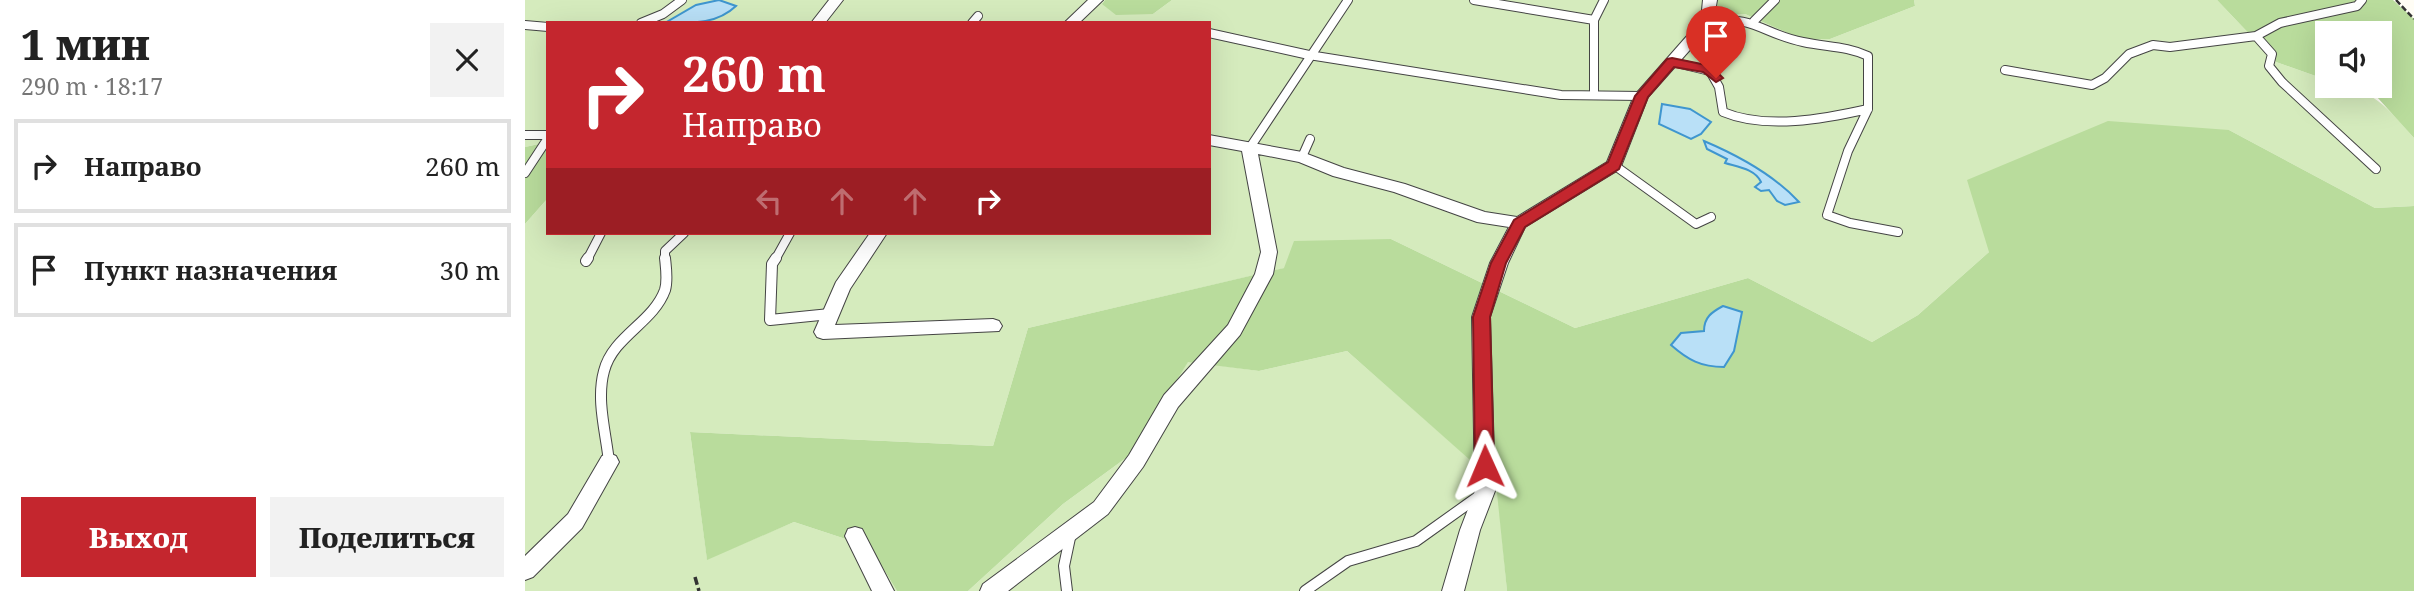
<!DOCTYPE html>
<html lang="ru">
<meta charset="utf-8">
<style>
:root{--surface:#fff;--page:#f2f2f2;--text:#222;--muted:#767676;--line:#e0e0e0;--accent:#c4262e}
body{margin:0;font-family:"Noto Serif",serif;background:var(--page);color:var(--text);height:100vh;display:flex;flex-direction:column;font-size:26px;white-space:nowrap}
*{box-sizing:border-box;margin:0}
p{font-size:23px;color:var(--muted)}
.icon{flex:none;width:38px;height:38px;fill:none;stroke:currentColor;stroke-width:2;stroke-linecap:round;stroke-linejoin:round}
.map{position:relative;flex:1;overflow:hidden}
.details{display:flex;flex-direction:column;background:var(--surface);width:525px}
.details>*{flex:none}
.guide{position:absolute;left:21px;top:21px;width:665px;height:214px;border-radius:0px;box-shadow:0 7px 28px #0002;background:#c4262e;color:#fff;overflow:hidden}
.controls{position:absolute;left:1790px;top:21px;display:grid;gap:14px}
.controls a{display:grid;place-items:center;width:77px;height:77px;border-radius:0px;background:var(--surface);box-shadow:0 7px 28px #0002;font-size:35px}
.pin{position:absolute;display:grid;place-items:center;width:60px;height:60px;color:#fff;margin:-72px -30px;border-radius:50% 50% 50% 0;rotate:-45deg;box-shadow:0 0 7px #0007}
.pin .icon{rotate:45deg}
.me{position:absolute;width:77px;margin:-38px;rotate:359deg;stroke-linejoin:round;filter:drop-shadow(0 0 5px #0008)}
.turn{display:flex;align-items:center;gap:24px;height:147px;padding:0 21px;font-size:32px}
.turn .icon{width:91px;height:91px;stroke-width:2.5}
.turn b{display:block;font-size:49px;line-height:60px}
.lanes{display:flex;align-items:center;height:66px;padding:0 21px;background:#0003;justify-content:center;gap:35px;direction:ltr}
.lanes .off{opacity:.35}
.round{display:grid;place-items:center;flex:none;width:74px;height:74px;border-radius:0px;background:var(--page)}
.headline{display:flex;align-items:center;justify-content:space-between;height:119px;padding:0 21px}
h1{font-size:42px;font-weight:800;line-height:52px}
.action{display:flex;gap:14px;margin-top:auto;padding:14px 21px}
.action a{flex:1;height:80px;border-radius:0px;background:var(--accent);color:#fff;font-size:28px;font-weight:800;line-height:80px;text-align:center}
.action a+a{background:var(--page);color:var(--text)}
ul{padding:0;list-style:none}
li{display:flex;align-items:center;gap:21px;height:94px;margin:0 14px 10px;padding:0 7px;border:4px solid var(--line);border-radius:0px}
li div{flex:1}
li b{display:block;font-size:26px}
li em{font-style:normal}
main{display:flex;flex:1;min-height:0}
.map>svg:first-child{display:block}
.green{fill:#d5ebbd}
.forest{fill:#b9dc9c}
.water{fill:#b9e0f7;stroke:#3f96cf;stroke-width:2}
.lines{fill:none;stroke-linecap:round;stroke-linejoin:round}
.service-far1-casing{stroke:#444;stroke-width:10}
.service-casing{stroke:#444;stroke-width:12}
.minor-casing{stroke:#444;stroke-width:2}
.path-far1{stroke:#333;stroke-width:2.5;stroke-dasharray:6 2.5;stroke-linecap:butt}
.path{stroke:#333;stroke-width:3.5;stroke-dasharray:8 3.5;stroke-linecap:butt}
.service-far1{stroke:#fff;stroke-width:8}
.service{stroke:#fff;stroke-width:10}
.minor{fill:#fff;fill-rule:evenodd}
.route{fill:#c4262e;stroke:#7f191e;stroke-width:2}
</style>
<main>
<section class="details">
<div class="headline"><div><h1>1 мин</h1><p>290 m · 18:17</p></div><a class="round"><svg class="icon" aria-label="close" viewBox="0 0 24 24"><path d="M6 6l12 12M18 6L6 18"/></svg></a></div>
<ul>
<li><svg class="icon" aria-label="right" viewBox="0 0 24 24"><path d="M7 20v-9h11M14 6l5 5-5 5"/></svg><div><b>Направо</b></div><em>260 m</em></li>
<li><svg class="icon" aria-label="arrive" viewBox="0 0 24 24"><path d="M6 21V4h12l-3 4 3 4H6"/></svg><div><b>Пункт назначения</b></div><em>30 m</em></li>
</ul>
<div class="action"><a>Выход</a><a>Поделиться</a></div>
</section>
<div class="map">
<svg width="1889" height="591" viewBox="0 0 1889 591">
<rect width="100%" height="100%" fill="#fffdf5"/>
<path class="green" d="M0,0h580l-3,3 51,11 19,-14h546v15l27,-1 56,25h29l85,-33 -1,-6h303l59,62 51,18v6c46,0 59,21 87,52v68l-39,2 -146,-78 -240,122 -71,63 -46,27 -124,-64 -173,50 -184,-89 -106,29 -257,60 -35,118 -303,-14 17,127 87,-37 76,25 27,44h-372v-367l23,-26v35h661v-210h-661v119l-23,5z
M822,351l150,132 10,108h-539l95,-87 67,-49 58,-94 71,10z"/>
<path class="forest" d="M580,0h67l-19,14 -37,1 -14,-11z
M1193,0h196l1,6 -85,33h-29l-56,-25 -28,1z
M1692,0h176l21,19v119l-37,-41 -33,-11h36v-53h-53v47l-51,-18z
M1583,121l121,9 146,78 39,-2v385h-907l-11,-108 -149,-132 -88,20 -71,-9 -58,93 -67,49 -95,87h-71l-27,-44 -76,-25 -87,38 -17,-128 303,14 35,-118 256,-60 10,-27 97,-2 184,89 173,-50 124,64 46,-27 71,-63 -22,-72z
M23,142v56l-23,26v-77z"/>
<path class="water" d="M194,0l17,6c-20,19 -46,17 -71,17l31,-18z
M1137,104l28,5 21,13 -10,12 -10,5 -32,-15z
M1179,141c33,14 70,34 95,61l-14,3 -8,-4 -8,-11 -8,1 -6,-4 6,-5c-6,-13 -23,-15 -36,-19l2,-4 -20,-10z
M1198,306l19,6 -8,39 -10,16c-23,0 -36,-7 -53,-22l10,-12 23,-2c0,-14 8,-19 19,-25z"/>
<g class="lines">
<g class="service-far1-casing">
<path id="service-far1" d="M949,0l120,20
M1183,21c46,-6 55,13 95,21 23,5 44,4 65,14v53l-20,42 -21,64 23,8 48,9
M1229,21l21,-21
M116,23l22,-9 19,-14
M447,23l6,-7
M0,25l23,2
M684,33l100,22 252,40 80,1
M1731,36l16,18 -3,12 13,16 94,87
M1147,62l38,9 9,16 4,25c43,18 101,7 145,-3
M1480,70l87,15 13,-7 24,-24 24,-9 17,2 86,-11 24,-13 77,-17 5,-6
M1069,95v-75l10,-20
M0,135h23
M724,149l99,-149
M777,157l8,-18
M1089,165l82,59 15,-7
M0,173l23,-35
M62,260l14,-27
M140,260v-9l19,-18
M250,260l15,-27"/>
</g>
<g class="service-casing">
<path id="service" d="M251,258l-4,6 -2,56 60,-6
M61,261l2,-3
M84,462c-3,-29 -13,-62 -5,-91 9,-35 49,-48 61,-81 3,-10 1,-22 0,-32
M542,591l-3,-25 7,-33
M780,591l43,-30 68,-20 63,-45"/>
</g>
<g class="minor-casing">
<path id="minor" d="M304,0h14l-18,23h-14z
M563,0h15l-24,23h-15z
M1178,0h14l-4,24 -65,73 -28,72 -95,58 -17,36 -18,54 5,174 -15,39 -16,61h-22l18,-61 15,-39 -3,-174 18,-54 19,-36 -32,-5 -83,-30 -61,-16 -34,-14 -41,-8 19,98 -4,22 -33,61 -62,72 -35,60 -35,47 -100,77h-28l3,-7 111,-82 35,-47 35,-60 64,-70 27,-51 6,-22 -19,-101 -33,-6v-10l93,17 42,16 61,16 80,28 32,5 90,-55 27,-66 67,-76z
M345,233h17l-37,56 -15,36 158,-6 6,2 3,5 -3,5 -176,8 -6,-2 -3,-5 22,-50z
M84,453l7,3 3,6 -37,66 -49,49 -8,3v-24l43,-42 34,-58z
M330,527l7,2 32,62h-22l-27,-55 3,-7z"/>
</g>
<path class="path-far1" d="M1871,0l18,19"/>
<path class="path" d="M170,577l4,14"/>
<use href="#service-far1" class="service-far1"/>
<use href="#service" class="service"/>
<use href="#minor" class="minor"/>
</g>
<path class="route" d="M1147,58l39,8 12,12 -7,4 -13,-10 -29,-5 -26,30 -29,72 -94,58 -19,36 -16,54 4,149 -3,6 -6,2 -7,-2 -3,-6 -2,-149 18,-54 23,-43 94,-58 27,-66 32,-37z"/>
</svg>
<div class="controls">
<a><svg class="icon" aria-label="sound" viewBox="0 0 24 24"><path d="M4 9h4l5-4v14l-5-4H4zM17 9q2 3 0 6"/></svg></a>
</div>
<div class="pin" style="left:1191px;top:78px;background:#d93025"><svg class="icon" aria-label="arrive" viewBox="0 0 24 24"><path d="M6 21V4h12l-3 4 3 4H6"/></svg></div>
<svg class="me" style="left:960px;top:466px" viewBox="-20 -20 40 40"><path d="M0-17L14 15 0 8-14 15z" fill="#c4262e" stroke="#fff" stroke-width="4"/></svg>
<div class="guide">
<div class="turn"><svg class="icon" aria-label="right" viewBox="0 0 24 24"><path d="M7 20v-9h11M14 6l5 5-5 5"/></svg><div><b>260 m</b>Направо</div></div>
<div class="lanes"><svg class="icon off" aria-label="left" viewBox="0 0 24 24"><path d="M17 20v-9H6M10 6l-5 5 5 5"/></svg><svg class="icon off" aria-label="ahead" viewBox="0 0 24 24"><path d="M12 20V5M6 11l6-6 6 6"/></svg><svg class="icon off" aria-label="ahead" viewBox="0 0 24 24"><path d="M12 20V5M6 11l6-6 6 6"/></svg><svg class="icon" aria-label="right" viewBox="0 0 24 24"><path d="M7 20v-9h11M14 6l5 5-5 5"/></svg></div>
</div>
</div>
</main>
